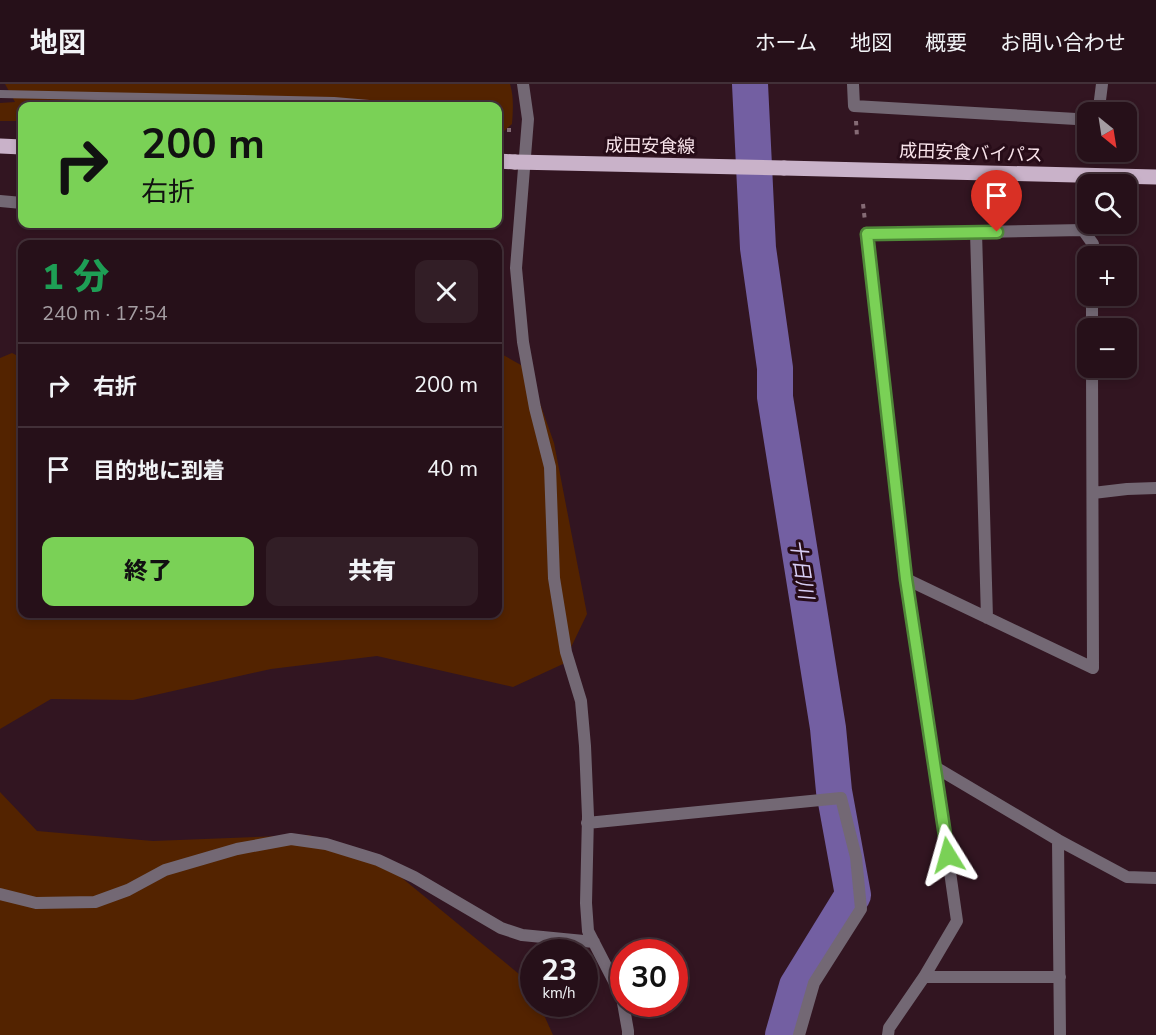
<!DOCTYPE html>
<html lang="ja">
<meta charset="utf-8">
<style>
:root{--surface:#261019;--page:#321e26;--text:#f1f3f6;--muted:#a49da2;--line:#423038;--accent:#7ad156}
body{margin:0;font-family:"Nunito Sans","Noto Sans JP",sans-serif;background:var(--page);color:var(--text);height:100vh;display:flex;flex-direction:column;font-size:22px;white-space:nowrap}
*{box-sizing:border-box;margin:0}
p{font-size:20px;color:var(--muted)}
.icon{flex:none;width:33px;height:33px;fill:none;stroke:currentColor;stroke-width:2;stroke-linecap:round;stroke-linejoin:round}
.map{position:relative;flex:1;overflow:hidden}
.sheet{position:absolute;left:18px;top:156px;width:484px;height:378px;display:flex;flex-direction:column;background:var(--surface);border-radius:12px;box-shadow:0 3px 9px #0003,0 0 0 2px var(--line)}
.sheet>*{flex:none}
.top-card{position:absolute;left:18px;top:18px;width:484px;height:126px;border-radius:12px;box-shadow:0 3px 9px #0003,0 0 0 2px var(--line);background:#7ad156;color:#111;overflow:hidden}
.needle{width:39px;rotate:150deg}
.fabs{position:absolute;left:1077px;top:18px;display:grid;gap:12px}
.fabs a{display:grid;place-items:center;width:60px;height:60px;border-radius:12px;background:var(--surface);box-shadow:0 3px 9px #0003,0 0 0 2px var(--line);font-size:30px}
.speed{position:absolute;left:520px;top:855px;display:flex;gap:12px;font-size:30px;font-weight:700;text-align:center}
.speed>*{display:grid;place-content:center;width:78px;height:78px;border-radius:50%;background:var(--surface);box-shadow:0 3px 9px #0003,0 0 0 2px var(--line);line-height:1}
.speed small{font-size:15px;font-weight:400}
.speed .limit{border:9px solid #d22;background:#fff;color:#111}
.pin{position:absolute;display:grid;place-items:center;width:51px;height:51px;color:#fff;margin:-62px -26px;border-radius:50% 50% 50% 0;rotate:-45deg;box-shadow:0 0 6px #0007}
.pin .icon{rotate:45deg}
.me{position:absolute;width:66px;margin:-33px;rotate:352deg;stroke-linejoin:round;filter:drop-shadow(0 0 4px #0008)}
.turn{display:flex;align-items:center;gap:21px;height:126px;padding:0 24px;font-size:27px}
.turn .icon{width:78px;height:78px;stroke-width:2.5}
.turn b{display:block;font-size:42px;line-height:51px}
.round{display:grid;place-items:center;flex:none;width:63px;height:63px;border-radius:12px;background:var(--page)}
.summary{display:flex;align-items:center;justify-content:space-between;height:102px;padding:0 24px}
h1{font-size:36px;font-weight:800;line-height:45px;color:#1e9e55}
.action{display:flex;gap:12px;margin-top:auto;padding:12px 24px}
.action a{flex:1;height:69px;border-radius:12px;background:var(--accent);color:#111;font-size:24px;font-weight:800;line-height:69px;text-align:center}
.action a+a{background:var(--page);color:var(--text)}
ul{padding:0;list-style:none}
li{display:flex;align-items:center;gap:18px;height:84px;padding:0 24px;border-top:2px solid var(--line)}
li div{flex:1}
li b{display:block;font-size:22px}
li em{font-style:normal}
header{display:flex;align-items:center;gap:36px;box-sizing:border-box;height:84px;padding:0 30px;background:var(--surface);border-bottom:2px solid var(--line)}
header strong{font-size:28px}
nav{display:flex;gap:33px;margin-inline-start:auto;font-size:21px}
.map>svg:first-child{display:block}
.green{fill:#532300}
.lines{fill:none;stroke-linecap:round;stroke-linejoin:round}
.river{stroke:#735fa2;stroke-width:36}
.path{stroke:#856b75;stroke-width:4;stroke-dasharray:4.5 4.5;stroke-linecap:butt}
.lane{stroke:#736874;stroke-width:8}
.street{stroke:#736874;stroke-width:12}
.primary{stroke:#c9b2c9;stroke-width:15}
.primary-bridge{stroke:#c9b2c9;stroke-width:15}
.route-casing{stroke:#4f8838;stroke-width:15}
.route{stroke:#7ad156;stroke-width:10}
.labels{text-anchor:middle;stroke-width:6;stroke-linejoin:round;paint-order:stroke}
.street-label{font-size:18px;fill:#f9e4eb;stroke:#270c18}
.water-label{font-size:20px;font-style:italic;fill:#d8cef5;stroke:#270c18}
</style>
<header>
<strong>地図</strong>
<nav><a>ホーム</a><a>地図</a><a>概要</a><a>お問い合わせ</a></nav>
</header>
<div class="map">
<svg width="1156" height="951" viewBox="0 0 1156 951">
<rect width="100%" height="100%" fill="#321521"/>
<path class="green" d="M5,0h505c4,13 3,26 2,40l-9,8h-5v-26h-476v15h-22v-18l15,-1z
M498,268l30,17 26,74 33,171 -24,50 -50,23 -136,-31 -106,13 -138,31 -82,-1 -51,30v-371l12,-5 10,5v256h476z
M0,708l37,39 116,10 156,-6 71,25 150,123 4,9v12h5l14,31h-553z"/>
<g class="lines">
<path class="river" d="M750,0l8,164 17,120v29l53,331 6,63 19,104 -56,91 -14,49"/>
<path class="path" d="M856,37l1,16
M498,46h13
M863,120l2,17"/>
<path class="lane" d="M0,10l334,7 59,5"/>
<path class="street" d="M523,0l5,35 -12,149 7,74 12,66 15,59 4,111 12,74 15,49 4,45 3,70 -2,87 2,28 34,66 6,34v4
M853,0l1,22 222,13 12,-3
M1093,28l6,-4 3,-24
M0,117l22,2
M976,148l11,386
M1092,244v-32
M1093,409l34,-4 29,-1
M906,495l187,89 -1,-300
M935,683l123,73 69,37 29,1
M587,739l254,-25 15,59 5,52 -47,74 -15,52
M1058,756l2,195
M0,810l36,9 59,-1 33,-12 37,-20 72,-21 54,-10 35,5 52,16 36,17 87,51 21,7 72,7
M924,893h136
M888,951l1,-7 35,-51 33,-56 -22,-154 -29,-188 -39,-345 216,-4 10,14v12"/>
<path class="primary" d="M0,62l22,1
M498,77l17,1
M784,84l372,9"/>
<path class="primary-bridge" d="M515,78l269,6"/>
</g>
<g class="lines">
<g class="route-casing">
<path id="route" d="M948,771l-42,-276 -39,-345 130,-2"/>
</g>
<use href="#route" class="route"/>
</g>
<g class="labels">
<g class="street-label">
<text transform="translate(650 62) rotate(1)" y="6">成田安食線</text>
<text transform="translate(971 69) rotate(2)" y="6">成田安食バイパス</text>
</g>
<g class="water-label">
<text transform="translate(802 485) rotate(81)" y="7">十日川</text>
</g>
</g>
</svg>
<div class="fabs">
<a><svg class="needle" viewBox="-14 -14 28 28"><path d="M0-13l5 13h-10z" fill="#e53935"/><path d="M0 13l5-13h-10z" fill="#a49da2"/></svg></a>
<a><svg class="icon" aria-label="search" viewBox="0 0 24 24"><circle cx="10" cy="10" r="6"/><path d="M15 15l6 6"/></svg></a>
<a>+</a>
<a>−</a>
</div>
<div class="speed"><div>23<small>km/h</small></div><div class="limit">30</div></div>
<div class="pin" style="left:997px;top:148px;background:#d93025"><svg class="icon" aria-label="arrive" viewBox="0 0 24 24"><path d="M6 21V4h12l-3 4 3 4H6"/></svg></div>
<svg class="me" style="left:948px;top:771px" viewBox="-20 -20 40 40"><path d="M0-17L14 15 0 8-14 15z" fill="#7ad156" stroke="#fff" stroke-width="4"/></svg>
<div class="top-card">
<div class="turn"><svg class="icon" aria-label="right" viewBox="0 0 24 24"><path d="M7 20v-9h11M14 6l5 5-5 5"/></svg><div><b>200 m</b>右折</div></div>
</div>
<section class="sheet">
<div class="summary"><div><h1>1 分</h1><p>240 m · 17:54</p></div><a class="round"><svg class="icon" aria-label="close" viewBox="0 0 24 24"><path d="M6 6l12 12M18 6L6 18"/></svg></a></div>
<ul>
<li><svg class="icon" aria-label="right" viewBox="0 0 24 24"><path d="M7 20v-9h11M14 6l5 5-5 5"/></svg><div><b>右折</b></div><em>200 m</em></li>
<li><svg class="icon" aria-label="arrive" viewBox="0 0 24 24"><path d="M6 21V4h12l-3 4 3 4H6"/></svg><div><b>目的地に到着</b></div><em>40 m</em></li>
</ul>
<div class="action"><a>終了</a><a>共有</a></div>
</section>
</div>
